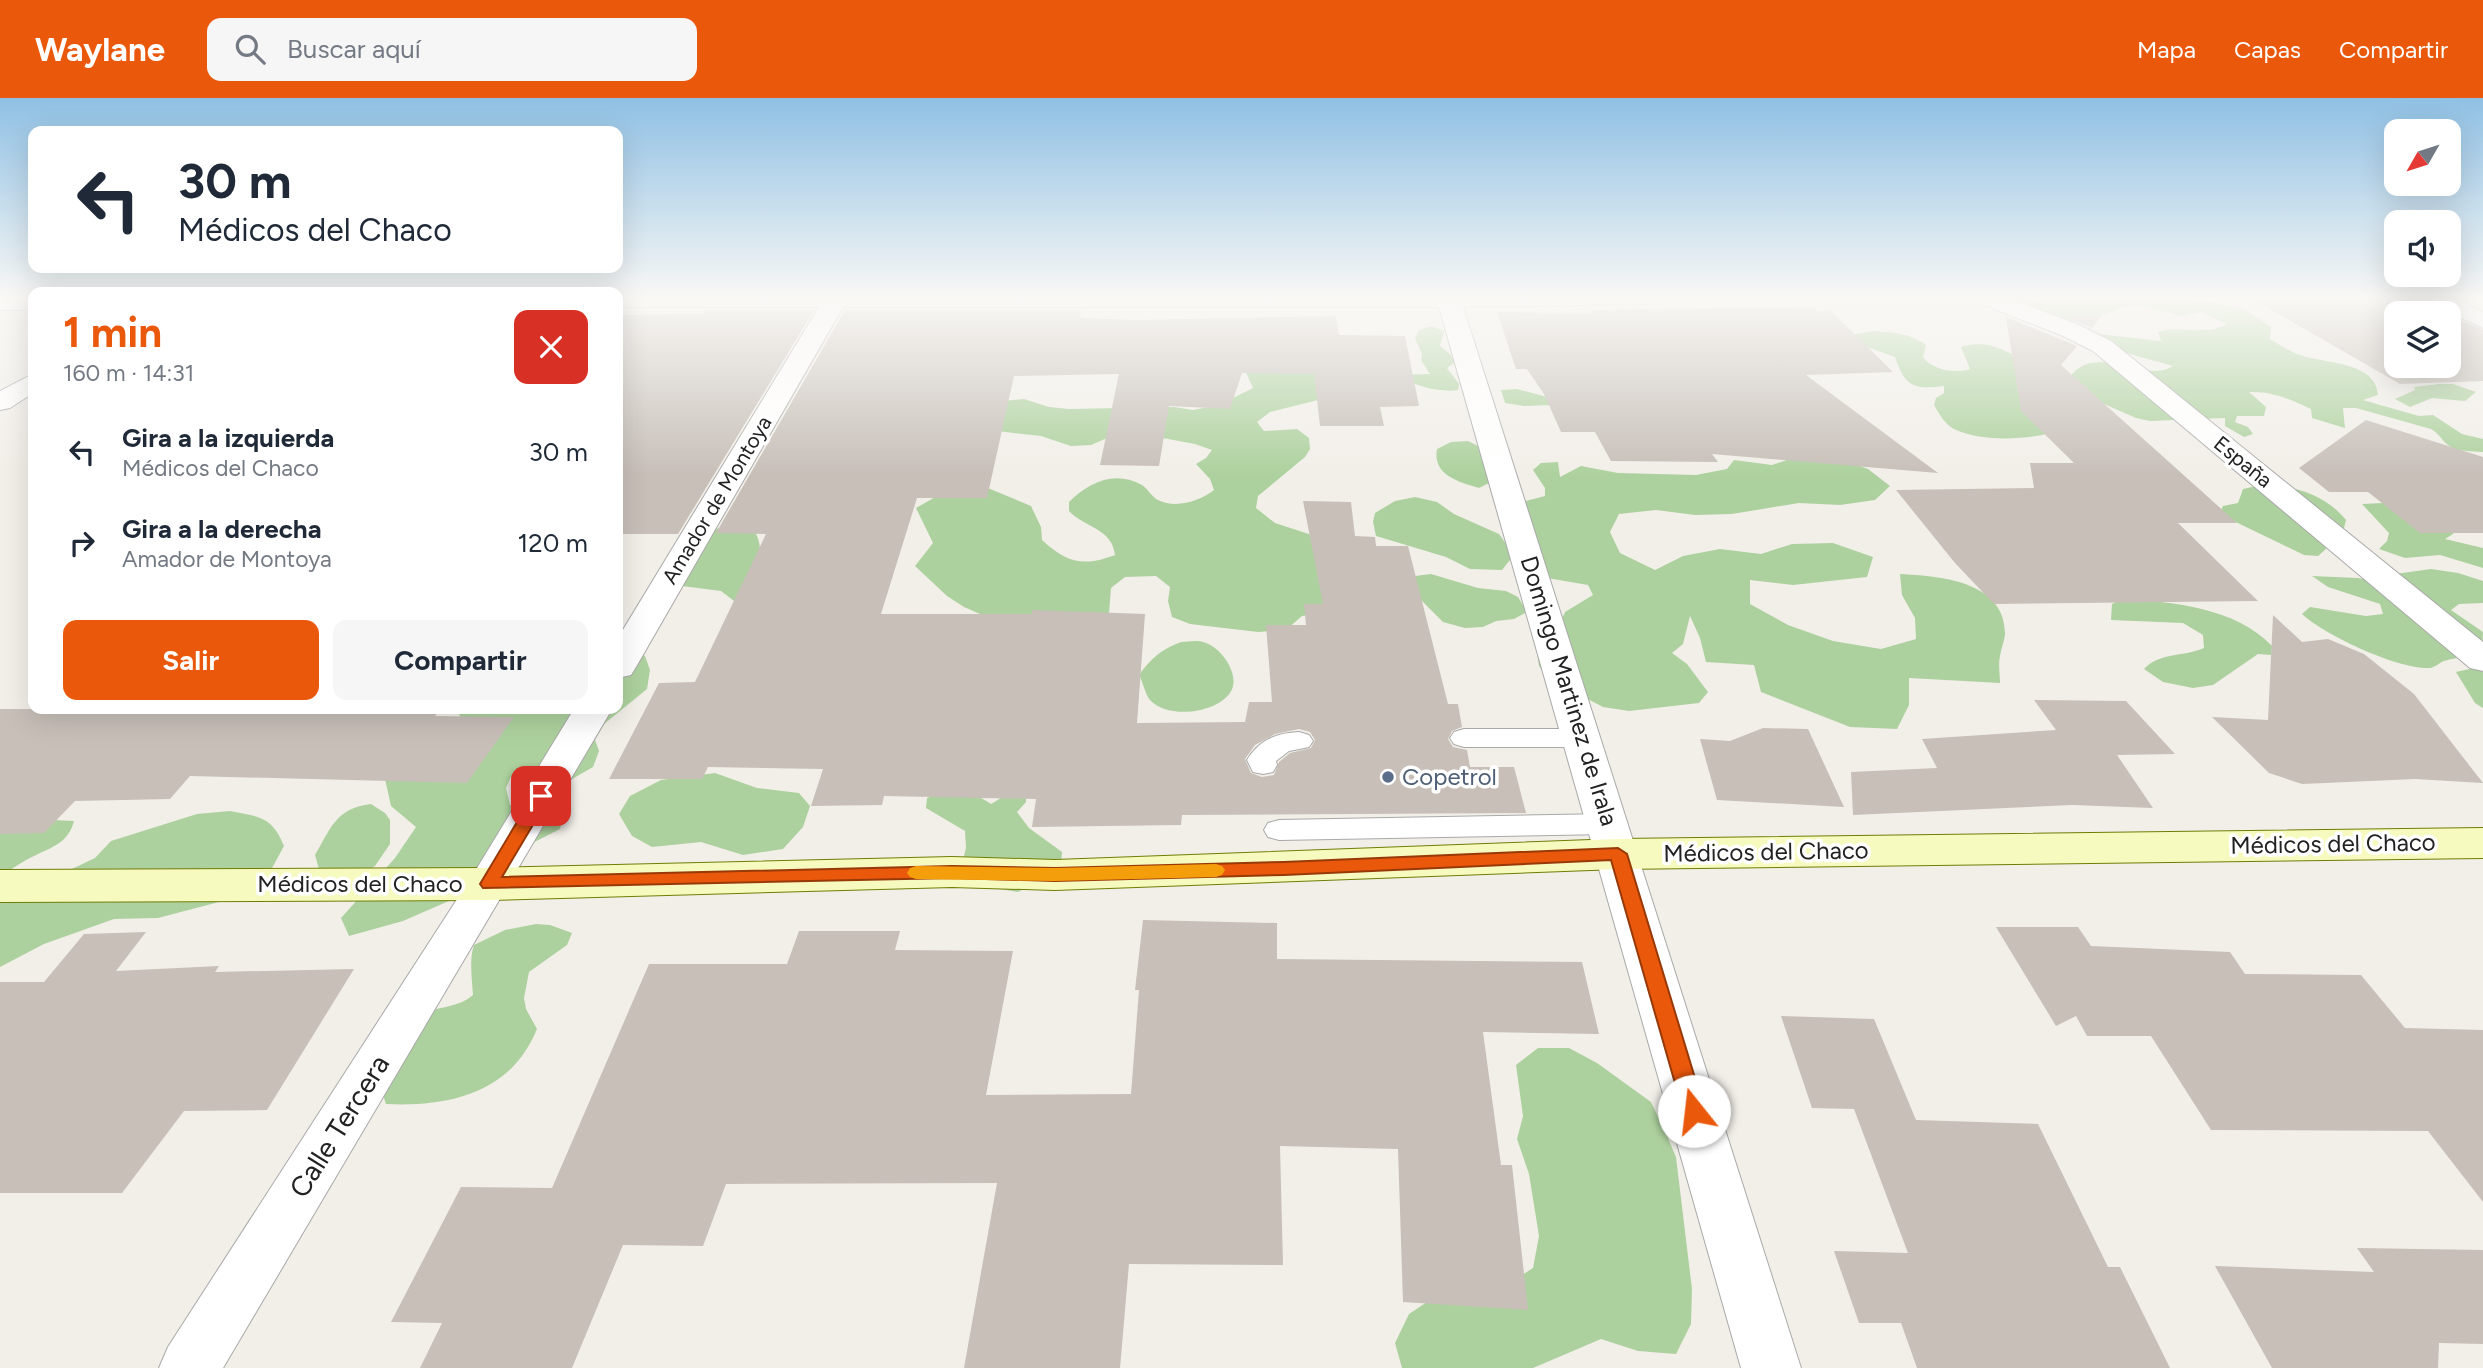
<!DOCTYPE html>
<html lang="es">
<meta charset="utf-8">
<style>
:root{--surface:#fff;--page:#f6f6f7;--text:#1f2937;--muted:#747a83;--accent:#ea580c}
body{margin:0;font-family:Figtree,sans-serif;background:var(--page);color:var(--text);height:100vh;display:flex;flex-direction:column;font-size:26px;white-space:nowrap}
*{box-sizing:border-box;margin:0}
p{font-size:23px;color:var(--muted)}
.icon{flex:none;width:38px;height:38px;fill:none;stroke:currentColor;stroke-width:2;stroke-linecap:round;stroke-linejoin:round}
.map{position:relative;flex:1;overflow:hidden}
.side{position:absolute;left:28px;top:189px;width:595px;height:427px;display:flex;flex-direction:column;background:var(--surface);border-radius:14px;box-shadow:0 7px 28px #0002}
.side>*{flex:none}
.hud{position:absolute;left:28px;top:28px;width:595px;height:147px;border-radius:14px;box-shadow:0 7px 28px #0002;background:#fff;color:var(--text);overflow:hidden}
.needle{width:46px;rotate:231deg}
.tools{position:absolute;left:2384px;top:21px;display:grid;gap:14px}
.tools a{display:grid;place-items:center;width:77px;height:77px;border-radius:14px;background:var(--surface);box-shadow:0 7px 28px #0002;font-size:35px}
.pin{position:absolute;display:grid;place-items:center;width:60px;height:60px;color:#fff;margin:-30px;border-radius:14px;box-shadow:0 4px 10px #0006}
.me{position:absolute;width:77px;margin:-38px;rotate:344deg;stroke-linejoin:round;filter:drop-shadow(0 0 5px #0008)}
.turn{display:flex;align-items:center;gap:24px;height:147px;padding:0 35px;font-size:32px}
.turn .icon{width:91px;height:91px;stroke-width:2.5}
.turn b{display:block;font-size:49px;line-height:60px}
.round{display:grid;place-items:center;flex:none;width:74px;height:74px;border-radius:14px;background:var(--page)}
.head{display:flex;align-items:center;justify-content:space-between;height:119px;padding:0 35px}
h1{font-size:42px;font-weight:700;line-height:52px;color:var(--accent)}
.cta{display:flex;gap:14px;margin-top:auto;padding:14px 35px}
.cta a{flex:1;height:80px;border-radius:14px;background:var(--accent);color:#fff;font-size:28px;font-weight:700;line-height:80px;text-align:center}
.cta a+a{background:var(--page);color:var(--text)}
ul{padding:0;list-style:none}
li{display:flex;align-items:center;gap:21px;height:91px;padding:0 35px}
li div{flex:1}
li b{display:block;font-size:26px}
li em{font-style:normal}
header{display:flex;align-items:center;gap:42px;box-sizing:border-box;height:98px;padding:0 35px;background:var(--accent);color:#fff}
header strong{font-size:33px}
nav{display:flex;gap:38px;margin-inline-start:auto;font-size:24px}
.search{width:490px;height:63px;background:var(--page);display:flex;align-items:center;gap:18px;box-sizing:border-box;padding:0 24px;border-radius:14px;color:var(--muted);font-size:26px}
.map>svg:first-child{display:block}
.forest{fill:#add19e}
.building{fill:#c7bfb8;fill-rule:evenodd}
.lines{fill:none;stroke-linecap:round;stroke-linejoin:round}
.lane-casing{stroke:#a9a9a9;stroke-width:2}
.street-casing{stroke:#a9a9a9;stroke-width:2}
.secondary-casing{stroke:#707d05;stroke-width:2}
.lane{fill:#fff;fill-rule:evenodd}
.street{fill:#fff;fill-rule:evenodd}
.secondary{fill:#f7fabf;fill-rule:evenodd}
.route{fill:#ea580c;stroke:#983908;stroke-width:2}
.slow{fill:#f59e0b}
.service-dot{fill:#5c6f8a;stroke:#fff;stroke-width:2.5}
.labels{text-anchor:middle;stroke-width:7;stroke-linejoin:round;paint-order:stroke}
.far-street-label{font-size:21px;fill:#222;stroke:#fff}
.street-label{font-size:24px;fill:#222;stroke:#fff}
.service-label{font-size:24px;fill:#4e5e75;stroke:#fff;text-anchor:start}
.near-street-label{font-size:28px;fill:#222;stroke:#fff}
</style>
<header>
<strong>Waylane</strong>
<div class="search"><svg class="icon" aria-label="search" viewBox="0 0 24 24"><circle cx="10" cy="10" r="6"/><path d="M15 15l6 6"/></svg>Buscar aquí</div>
<nav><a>Mapa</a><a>Capas</a><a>Compartir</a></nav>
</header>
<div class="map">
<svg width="2483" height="1270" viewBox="0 0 2483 1270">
<rect width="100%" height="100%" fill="#f2efe9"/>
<path class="forest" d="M2004,199h182l60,13 25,17 -1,12c9,5 20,13 30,16 25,9 76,6 78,40l-15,5 56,16 14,-1 29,19 21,5v13c-11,-1 -26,0 -35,-7 -7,-5 -8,-11 -17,-16l-75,-21h-13l2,20 -33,-10 -1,-9c-21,-10 -39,-18 -62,-17l17,15 -2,9h-27l-2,6 13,5 5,7 -9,3 -19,-11v-8l-75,3 -14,-3 -41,-18 -26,-22c26,-38 77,7 104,-12 -21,-7 -63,-13 -75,-32l63,7 -3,-9c22,-8 47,5 69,-8l-25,-12 -21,4 -38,-10h-20l-16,8 -49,11z
M1432,228l12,5 -4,15 10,8 5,8 -8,6 12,16 -1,6c-15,3 -47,-4 -59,-15l31,-1 -9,-14 1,-6 -7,-16 4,-8z
M1874,233c19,1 36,2 52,14l-3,12c9,13 32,17 47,12l-9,-22c19,-7 35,-1 53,8l32,79c-26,6 -65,7 -90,-4 -11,-5 -16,-15 -22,-25l2,-7 8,-5v-7c-31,4 -39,0 -49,-29l-28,-10 -18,-12z
M1243,268l90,3 -3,28 -60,15 -13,10 7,9 33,-2 12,9 1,11 -5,8 -47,39 -2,12 19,15 40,13 22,14 -13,63 -22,3 -16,14 -28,2 -68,-8 -18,-7 -4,-16 2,-14 -14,-11 -31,1 -14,11 -3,38 -119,-8 -25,-11 -17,-11 -32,-30 18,-23 -17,-35 37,-21 25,-3 53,22 10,21 1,13c25,23 41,27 73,15 -3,-27 -30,-27 -46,-44v-9c20,-20 46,-32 73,-17 6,4 10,12 16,15 18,9 42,1 56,-10l-4,-11 -14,-15 10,-6 6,-8 -17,-6 -43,-8 -15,-11 -46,20 -20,1 -30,-10 -44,-5 -5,-29 32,-3 25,8 20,2 105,-2 19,3 26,-5 34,-17z
M2439,286h14l23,8 -11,9 -33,-3 -22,9 -15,-8 20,-9 -1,-3z
M1517,291l30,8 4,8 -27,1 -19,-3 -4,-13z
M1468,343l12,6 13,34 -14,7c-20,-6 -47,-13 -42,-39l14,-7z
M1833,358l35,13 22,17 -15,14 -35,5 -41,-2 -67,11 -37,1 -39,-5 -37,4 -9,18 10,21 35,17 28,-14 37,-7 41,5 31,-10 41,-1 40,14 -6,20 -74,8 -43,-5v24l38,21 45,16 48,8 35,-10 -1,-21 -13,-23 -2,-21c40,2 106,7 105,61 -1,7 -4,14 -5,21 -2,9 0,18 0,27l-91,-5v27l-12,24 -47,-2 -89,-35 -7,-27 -48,-3 -6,-24 -10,-22 -7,28 -11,9 15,11 21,28 -9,11 -70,8 -26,-4 -56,-29 -8,-12 -2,-13 14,-9 14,-32 28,-17 -5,-10 -41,-7 -32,-74 30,-8v-8l-12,-18 8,-7 17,-1 2,15 21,-11 37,7 78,2 31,-6 7,-9 38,5 24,-8z
M2261,387c32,0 64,9 85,35l-2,8c-13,4 -19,6 -18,21l-8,7 -14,-1 -85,-41 4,-8 15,-3 5,-14z
M1415,399l22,5 17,12 45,20 15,21 -12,15 -32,-1 -24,-12 -70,-21 -3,-14 2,-9 20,-12z
M2383,405l73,23 -3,8 -8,5 38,9v20l-43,-13 -35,3 -26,-9 8,-8 2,-8 -27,-29z
M746,423c29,28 6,53 -8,83l-17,-13 -39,-5 -19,-14c-4,-29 61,-46 83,-51z
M2431,471l27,4 25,8v22l-24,1 -8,6 32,22 -1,23c-12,2 -26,2 -38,6 -5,2 -8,6 -14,7 -31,2 -106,-33 -128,-54l8,-7 56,9 17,-2 -3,-10 -52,-17 -16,-11 46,2 25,5 5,-8z
M1431,476l47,14 28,3 12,6 9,15 -13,7 -18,2 -13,6 -18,1 -22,-6 -23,-23 -5,-23z
M2124,500c50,5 111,9 148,48l-1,9 -13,-1 -45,31 -20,3 -30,-6 -19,-13c16,-17 40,-12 60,-21l-1,-13 -20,-12 -72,-3 1,-16z
M1181,544c7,0 16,-2 22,0 18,4 39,34 27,51 -15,21 -63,26 -80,7 -5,-6 -7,-18 -11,-25 12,-17 23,-26 42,-33z
M618,547l27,11 5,14 -3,19 -43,35 -9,16 4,11 -6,16 -21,12 -33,-3 -28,1 -5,11 4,17 55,5 -5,19 -57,29 -54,43 -46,20 -54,15 -8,-18 54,-60 21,-31 -25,-21 -6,-27 90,-43 -20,-27h163z
M2474,570l9,3v37l-8,-5 -19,-31z
M715,675l42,15 42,5 11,13 -7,21 -20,22 -40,6 -42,-13 -49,5 -20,-11 -13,-22 11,-18 31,-16z
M1014,692l12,1v11l-9,10 12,16 33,24 -1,14 -13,11 -30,15 -37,-6 -18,-26 3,-12 -1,-17 -39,-23 1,-10c21,-9 45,-8 64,6z
M371,706l14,9 5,7v24l-15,22 -26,16 -30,-13 -4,-14c16,-27 21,-47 56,-51z
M230,713c29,6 42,5 54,35l-13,24 -52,32 -61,16 -44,1 -70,25 -44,23v-64l95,-45 16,-17 86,-27z
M52,722l22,1c-6,22 -20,25 -40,35 -11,5 -22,13 -34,20v-44z
M536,826l14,1 22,8 -5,12 -38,27 -5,26 2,11 11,20c-26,64 -87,78 -151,75l-4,-12 44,-80c17,-6 33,-5 47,-17 -1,-16 -4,-36 1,-50l31,-15z
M1538,950h31l28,15 54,39 13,27 12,28 16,132 -1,35 -15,30 -38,-3 -37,-12 -68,29h-131l-7,-25 14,-29 27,-18 69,-10 28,-18 6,-32 -10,-62 -12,-35 6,-23 -7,-51z"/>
<path class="building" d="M2249,199h172l4,7 19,9h-48v53h52v-51l35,15v51l-83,3z
M1814,209l3,4 13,-1 63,62 -87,3 132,98 -226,-19 6,8 -107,-1 -16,-29h-34l-17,-38 -17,-25h-11l-19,-57 95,1 -2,-3z
M705,212h109l-136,224h-60v-219l84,-1z
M845,212h236l-1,8 55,2 201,-4 3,19 66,1 14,70 -39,1 4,19h-64l-6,-52 -72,-1 -12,36 -61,-3 -10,60 -59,-1 19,-91 -105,2 -27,122h-70l-36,116h151v-4l113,4 -8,109 108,-1 4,-20h23l-6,-77h40l-2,-21h19l-20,-103 48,1 4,34 20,1 1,9h32l40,158h10l4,23 -10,4 -4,8 5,8 14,3 3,17h44l12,46 -344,2 -1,10 -149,2 4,-28 -152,-3 -2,9 -71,1 12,-37 -115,-2 -6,12h-93l50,-96 36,-1 71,-148 -50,-1zM1299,631l11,3 5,8 -4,8 -21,5 -11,9 -5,13 -12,2 -11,-4 -6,-14 10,-14 20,-11z
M2060,217h42l-10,13z
M2006,219l71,29 -16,19 176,158h-59l80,78 -264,3 -39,-41 -59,-73 138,-2 -4,-25h44l-53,-52z
M2366,322l117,37v76h-63l-52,-41h-39l-30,-24z
M2273,517l29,27 26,-3 36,15 50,40 69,89 -68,-4 -113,5 -33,-11 -57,-56 56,3z
M2034,602l92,1 49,53 -58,1 36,53 -81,-3 -219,10 -2,-43 86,-4 -15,-29 134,-9z
M0,611h440l-5,7 79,1 -47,66 -277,-7 -20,23 -95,2 -31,32 -44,1z
M1763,630l45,1 36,78 -127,-7 -17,-61 30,2z
M1143,822l134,3v36l305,3 17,72 -116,-2 18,133h11l16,145 -125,-8 -5,-153 -118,-3 3,119 -154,-1 -9,104h-156l33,-185 -271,1 -23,62 -80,-1 -51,123h-152l22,-45 -51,-1 70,-135 91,1 97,-224h138l12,-33h101l-5,19 118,1 -27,144 145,-1 8,-104h-4z
M1996,829h82l13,19 139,6 15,22 116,1 44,53 78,2v172l-55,-71 -217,-1 -60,-94h-64l-11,-20 -20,10z
M146,834l-30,39 103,-5 -4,6 139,-3 -87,141 -83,1 -62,82h-122v-211h44l40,-48z
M1781,918l93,3 42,101 122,4 70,143h12l50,101h-253l-16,-45h-42l-25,-72 74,2 -54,-144 -42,-1z
M2357,1150l126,2v94l-44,-1 -1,25h-166l-57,-102 159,6z"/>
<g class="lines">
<g class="lane-casing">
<path id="lane" d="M1464,631h119l10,3 4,6 -4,6 -10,3h-119l-10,-3 -4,-6 4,-6z
M1299,634l10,3 4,6 -4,6 -20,4 -13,10 1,4 -4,7 -10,2 -10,-2 -6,-12c12,-20 29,-27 52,-28z
M1609,716l11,3 4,7 -4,7 -11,3 -330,6 -11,-3 -4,-7 4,-7 11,-3z"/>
</g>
<g class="street-casing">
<path id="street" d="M0,199h33v13h-33z
M618,199h1038l-3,5 -8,2 -182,3 338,1061h-60l-302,-1061h-596l-207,360 -5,8 -13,3v-40l201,-331h-201z
M1973,199h33l73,28 32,16 372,301v29l-13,-3 -377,-317 -32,-16 -85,-33z
M2423,199h30l30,15v16l-57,-26z
M33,276v19l-23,15 -10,2v-19z
M574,611h38l-389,659h-64l9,-21 306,-474z"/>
</g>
<g class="secondary-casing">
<path id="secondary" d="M2483,730v30l-865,11 -563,21 -103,-3 -463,13 -489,2v-32l489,-2 463,-11 103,3 563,-21z"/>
</g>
<use href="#lane" class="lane"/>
<use href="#street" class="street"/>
<use href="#secondary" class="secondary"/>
</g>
<linearGradient id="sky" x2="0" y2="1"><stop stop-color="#8fc0e4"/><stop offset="0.53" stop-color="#f9f8f5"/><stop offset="1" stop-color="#f9f8f5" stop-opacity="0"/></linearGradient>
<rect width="2483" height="377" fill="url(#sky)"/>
<path class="route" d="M541,693l9,5 -48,81 450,-11 103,2 229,-6 334,-14 9,6 78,257 -3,6 -8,3 -7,-3 -4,-6 -72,-251 -327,15 -229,6 -103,-3 -469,10 -3,-4 3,-5 52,-87z"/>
<path class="slow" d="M1216,766l6,2 3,4 -3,5 -6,2 -161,4 -139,-2 -6,-2 -3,-4 3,-5 6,-2 139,2z"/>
<circle class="service-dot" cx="1388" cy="679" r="7"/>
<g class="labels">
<g class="far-street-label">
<text transform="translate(2243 364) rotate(39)" y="7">España</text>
<text transform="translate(717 402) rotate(-59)" y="7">Amador de Montoya</text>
</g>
<g class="street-label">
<text transform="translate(1569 593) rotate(73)" y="8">Domingo Martinez de Irala</text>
<text transform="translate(2333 746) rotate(-1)" y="8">Médicos del Chaco</text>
<text transform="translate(1766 754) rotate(-1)" y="8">Médicos del Chaco</text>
<text x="360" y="794">Médicos del Chaco</text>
</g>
<g class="service-label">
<text x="1402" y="687">Copetrol</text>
</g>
<g class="near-street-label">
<text transform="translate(339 1028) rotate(-58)" y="10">Calle Tercera</text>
</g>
</g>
</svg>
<div class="tools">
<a><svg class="needle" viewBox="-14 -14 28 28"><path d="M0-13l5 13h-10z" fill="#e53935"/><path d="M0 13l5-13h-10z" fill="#747a83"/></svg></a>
<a><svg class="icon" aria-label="sound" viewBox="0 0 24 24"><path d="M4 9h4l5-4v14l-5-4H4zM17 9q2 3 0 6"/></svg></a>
<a><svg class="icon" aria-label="layers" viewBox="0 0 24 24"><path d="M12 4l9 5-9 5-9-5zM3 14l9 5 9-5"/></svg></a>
</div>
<div class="pin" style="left:541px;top:698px;background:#d93025"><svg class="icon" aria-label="arrive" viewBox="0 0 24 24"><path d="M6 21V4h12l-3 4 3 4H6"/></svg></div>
<svg class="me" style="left:1694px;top:1013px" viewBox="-20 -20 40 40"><circle r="19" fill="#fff"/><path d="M0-13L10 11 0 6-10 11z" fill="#ea580c"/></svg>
<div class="hud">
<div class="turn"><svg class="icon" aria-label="left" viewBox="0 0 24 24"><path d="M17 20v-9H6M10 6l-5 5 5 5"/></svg><div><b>30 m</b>Médicos del Chaco</div></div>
</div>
<section class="side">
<div class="head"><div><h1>1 min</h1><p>160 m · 14:31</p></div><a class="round" style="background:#d93025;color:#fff"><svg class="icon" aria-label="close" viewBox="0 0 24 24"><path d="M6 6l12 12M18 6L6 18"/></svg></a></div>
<ul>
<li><svg class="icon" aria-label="left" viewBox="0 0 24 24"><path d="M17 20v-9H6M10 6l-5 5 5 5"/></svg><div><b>Gira a la izquierda</b><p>Médicos del Chaco</p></div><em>30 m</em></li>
<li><svg class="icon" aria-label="right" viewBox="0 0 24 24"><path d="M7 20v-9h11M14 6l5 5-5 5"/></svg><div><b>Gira a la derecha</b><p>Amador de Montoya</p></div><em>120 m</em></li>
</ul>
<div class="cta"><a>Salir</a><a>Compartir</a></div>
</section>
</div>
